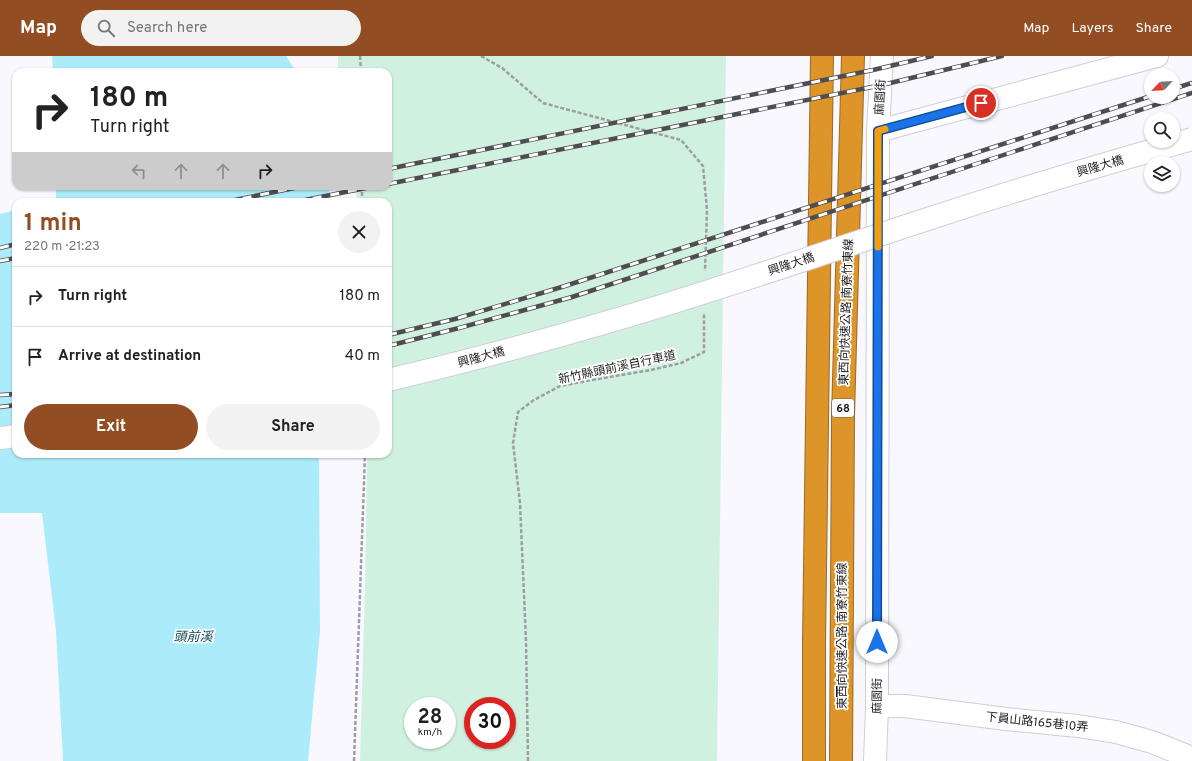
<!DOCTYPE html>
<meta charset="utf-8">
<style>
:root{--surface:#fff;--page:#f2f2f2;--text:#222;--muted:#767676;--line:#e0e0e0;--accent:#924d22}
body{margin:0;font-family:Overpass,"Noto Sans TC",sans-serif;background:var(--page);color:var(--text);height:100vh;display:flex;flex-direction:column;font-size:15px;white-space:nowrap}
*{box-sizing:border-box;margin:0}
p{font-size:13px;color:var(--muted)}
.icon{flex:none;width:22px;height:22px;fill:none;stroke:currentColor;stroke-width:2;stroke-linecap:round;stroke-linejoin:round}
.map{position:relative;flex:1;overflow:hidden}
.side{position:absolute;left:12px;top:142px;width:380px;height:260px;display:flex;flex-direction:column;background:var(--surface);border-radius:12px;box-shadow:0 1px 3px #0004}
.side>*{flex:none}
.guide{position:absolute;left:12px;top:12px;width:380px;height:122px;border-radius:12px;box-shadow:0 1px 3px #0004;background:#fff;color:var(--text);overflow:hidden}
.needle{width:26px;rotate:245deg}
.fabs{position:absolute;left:1144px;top:12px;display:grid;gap:8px}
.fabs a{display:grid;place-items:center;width:36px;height:36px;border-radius:50%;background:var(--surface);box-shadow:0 1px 3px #0004;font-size:20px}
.speed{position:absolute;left:404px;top:641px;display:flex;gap:8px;font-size:20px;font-weight:700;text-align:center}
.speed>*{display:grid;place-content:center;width:52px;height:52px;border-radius:50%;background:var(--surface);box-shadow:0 1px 3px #0004;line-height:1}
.speed small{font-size:10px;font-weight:400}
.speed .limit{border:6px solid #d22;background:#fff;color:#111}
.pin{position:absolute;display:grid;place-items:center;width:34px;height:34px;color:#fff;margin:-17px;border:2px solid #fff;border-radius:50%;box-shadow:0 1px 4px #0007}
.me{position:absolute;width:44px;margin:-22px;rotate:0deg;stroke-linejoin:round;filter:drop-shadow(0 0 3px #0008)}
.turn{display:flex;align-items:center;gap:14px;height:84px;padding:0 12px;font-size:18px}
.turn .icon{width:52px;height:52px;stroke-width:2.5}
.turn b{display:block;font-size:28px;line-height:34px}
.lanes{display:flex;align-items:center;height:38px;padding:0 12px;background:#0003;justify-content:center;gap:20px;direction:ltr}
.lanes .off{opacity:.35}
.round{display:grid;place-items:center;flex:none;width:42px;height:42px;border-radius:21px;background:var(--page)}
.summary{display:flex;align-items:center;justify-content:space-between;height:68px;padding:0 12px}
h1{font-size:24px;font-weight:700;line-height:30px;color:var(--accent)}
.primary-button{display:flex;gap:8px;margin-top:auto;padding:8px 12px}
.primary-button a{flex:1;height:46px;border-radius:24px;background:var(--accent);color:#fff;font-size:16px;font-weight:700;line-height:46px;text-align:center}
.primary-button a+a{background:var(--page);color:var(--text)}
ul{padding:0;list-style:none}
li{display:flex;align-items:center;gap:12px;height:60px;padding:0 12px;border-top:1px solid var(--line)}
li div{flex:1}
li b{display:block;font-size:15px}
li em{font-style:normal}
header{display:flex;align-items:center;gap:24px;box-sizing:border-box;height:56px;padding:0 20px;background:var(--accent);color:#fff}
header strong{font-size:19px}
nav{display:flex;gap:22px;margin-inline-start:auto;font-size:14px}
.search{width:280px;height:36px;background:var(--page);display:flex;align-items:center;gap:10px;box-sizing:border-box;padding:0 14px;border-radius:22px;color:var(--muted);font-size:15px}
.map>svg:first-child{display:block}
.green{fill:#d0f1df;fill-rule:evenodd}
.water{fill:#acecfa}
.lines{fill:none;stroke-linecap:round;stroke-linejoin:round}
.minor-casing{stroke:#ceced8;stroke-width:24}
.highway-casing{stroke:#9a6a26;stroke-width:24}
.path{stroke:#9e9ea2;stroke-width:2.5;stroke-dasharray:4 2;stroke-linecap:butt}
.minor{stroke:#fff;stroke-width:22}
.highway{stroke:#dd9429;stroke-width:22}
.rail-casing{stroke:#4e4e52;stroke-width:4.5}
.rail{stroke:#fff;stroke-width:3;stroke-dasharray:9;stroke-linecap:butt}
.minor-bridge-casing{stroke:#ceced8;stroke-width:24;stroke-linecap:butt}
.minor-bridge{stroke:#fff;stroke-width:22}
.route-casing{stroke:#114b97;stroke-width:10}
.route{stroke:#1a73e8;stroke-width:7}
.slow{stroke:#f59e0b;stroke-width:7}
.labels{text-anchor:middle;stroke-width:3.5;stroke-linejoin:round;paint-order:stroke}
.shield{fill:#fff;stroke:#616163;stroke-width:1}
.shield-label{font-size:11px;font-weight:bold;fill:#1d1d20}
.street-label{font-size:12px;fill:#1d1d20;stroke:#fff}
.water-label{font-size:13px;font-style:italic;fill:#09444e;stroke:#fff}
</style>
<header>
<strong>Map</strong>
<div class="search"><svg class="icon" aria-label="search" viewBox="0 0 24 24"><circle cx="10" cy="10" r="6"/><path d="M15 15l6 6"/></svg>Search here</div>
<nav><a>Map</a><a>Layers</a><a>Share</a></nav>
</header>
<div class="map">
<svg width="1192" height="705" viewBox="0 0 1192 705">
<rect width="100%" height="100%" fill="#f8f8fe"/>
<path class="green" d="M338,0h388l-9,705h-357l5,-174 2,-133h21v-252h-30l-4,-16h34v-114h-50zM413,650h34v34h-34zM473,650h34v34h-34z"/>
<path class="water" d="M52,0h234l10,16h-243z
M56,130h273l1,16h-286l12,-4z
M16,154v244h303l1,177 -12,130h-245l-7,-130 -14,-118h-42v-299z"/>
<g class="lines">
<g class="minor-casing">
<path id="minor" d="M878,75l279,-75
M0,382l16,-2
M877,650h28l101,13 72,7 38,6 36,10 40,16
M875,705l2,-55 1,-575 4,-75"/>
</g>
<g class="highway-casing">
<path id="highway" d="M814,705v-118l8,-587
M841,705l2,-345 10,-360"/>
</g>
<path class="path" d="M360,0l1,16
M481,0l21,12 41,35 138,37 22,26 4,44 -2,61
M362,130v16
M354,705l11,-307
M528,705l-2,-120 -6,-138 -7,-60 5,-31 16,-12 26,-14 32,-6 59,-10 30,-7 23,-11v-38"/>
<use href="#minor" class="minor"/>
<use href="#highway" class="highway"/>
<g class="rail-casing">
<path id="rail" d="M1173,33l19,-6
M388,113l485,-99 59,-14
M388,128l494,-99 120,-29
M225,146l79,-16
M295,146l81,-16
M0,192l16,-4
M0,205l16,-3
M388,279l67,-16 110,-33 586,-190
M388,290l71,-18 113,-31 620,-204
M0,339l16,-1
M0,351l16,-2"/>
</g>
<use href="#rail" class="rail"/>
<g class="minor-bridge-casing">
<path id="minor-bridge" d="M388,324c63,-15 126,-31 188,-49 122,-34 241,-76 361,-115 85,-28 170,-53 255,-77"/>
</g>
<use href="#minor-bridge" class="minor-bridge"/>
</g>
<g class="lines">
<g class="route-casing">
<path id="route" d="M877,586l1,-511 103,-28"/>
</g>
<use href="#route" class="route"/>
<path class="slow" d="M878,191v-116l7,-2"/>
</g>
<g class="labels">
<rect class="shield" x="832" y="343" width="22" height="18" rx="3"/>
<g class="shield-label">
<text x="843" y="356">68</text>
</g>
<g class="street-label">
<text transform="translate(880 41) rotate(-87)" y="4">麻園街</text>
<text transform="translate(1100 110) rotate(-16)" y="4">興隆大橋</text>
<text transform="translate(791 208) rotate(-18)" y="4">興隆大橋</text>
<text transform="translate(846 256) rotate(-88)" y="4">東西向快速公路 南寮竹東線</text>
<text transform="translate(481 301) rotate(-15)" y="4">興隆大橋</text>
<text transform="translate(617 311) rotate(-12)" y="4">新竹縣頭前溪自行車道</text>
<text transform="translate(842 580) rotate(-90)" y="4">東西向快速公路 南寮竹東線</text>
<text transform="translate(877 640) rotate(-89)" y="4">麻園街</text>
<text transform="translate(1037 666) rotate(6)" y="4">下員山路165巷10弄</text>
</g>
<g class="water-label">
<text x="193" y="585">頭前溪</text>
</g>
</g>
</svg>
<div class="fabs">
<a><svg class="needle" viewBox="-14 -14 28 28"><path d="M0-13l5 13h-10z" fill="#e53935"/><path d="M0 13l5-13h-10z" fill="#767676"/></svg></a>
<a><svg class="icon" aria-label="search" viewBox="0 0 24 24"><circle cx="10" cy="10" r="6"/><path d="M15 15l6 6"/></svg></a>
<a><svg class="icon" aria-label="layers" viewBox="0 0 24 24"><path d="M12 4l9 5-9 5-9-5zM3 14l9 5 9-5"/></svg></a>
</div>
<div class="speed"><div>28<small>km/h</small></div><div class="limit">30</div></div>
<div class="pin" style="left:981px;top:47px;background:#d93025"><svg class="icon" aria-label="arrive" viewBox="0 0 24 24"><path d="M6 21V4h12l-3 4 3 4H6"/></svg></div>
<svg class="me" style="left:877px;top:586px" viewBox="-20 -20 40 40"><circle r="19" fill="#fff"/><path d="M0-13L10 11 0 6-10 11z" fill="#1a73e8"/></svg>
<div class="guide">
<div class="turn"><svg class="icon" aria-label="right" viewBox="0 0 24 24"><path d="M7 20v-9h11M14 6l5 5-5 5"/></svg><div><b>180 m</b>Turn right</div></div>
<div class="lanes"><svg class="icon off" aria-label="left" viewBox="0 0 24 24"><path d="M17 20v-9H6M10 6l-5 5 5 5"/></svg><svg class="icon off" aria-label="ahead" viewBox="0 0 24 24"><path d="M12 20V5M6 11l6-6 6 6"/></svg><svg class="icon off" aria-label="ahead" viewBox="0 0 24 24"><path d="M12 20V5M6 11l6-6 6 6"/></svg><svg class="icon" aria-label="right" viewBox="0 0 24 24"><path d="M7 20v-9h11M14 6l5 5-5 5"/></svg></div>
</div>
<section class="side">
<div class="summary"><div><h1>1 min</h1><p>220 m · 21:23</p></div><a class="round"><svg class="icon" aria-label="close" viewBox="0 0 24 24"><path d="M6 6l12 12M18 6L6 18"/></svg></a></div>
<ul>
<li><svg class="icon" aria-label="right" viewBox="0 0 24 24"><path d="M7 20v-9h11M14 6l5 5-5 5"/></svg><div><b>Turn right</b></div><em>180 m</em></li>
<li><svg class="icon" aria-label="arrive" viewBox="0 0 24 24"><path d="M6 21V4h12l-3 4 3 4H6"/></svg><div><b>Arrive at destination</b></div><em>40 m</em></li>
</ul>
<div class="primary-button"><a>Exit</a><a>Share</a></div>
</section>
</div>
